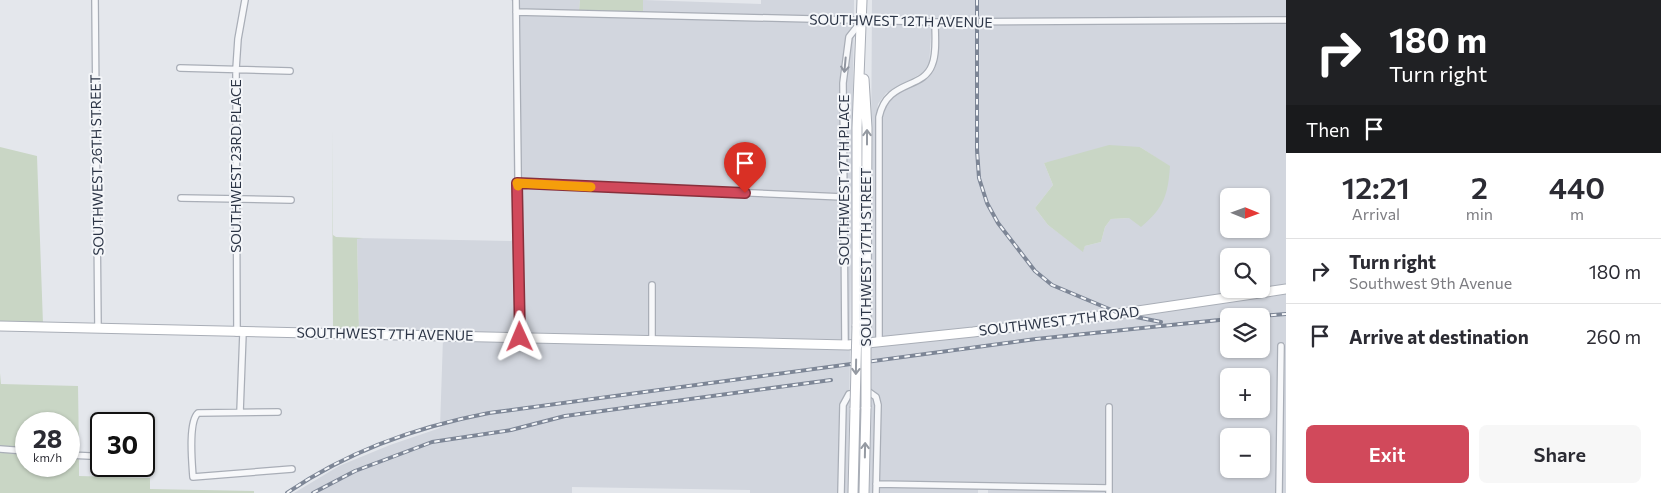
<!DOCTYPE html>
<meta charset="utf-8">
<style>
:root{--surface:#fff;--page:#f7f7f7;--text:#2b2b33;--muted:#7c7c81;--line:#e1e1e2;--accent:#d1495b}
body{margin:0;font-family:Commissioner,sans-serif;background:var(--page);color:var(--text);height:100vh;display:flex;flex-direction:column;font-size:19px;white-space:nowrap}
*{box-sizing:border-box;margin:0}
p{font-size:16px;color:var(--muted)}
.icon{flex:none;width:28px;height:28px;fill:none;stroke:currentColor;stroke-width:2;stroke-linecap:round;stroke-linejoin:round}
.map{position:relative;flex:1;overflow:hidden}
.side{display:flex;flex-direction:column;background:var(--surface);width:375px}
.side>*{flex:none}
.banner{background:#202124;color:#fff;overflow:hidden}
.needle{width:32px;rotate:91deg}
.fabs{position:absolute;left:1220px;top:188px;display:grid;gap:10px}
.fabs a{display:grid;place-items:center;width:50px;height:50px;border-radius:8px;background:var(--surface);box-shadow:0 1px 4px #0004;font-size:25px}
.speed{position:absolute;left:15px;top:412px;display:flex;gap:10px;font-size:25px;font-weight:700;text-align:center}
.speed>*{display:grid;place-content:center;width:65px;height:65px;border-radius:50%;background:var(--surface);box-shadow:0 1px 4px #0004;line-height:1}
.speed small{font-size:12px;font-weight:400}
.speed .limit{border:2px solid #111;border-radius:8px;background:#fff;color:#111}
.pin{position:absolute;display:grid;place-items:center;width:42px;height:42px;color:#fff;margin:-51px -21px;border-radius:50% 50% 50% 0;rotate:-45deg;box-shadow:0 0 5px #0007}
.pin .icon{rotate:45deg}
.me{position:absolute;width:55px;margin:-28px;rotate:359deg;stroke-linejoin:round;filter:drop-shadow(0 0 4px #0008)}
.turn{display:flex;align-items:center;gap:18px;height:105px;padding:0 20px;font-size:22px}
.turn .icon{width:65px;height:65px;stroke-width:2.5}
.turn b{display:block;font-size:35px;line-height:42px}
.then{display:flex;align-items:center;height:48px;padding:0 20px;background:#0003;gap:10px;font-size:19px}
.eta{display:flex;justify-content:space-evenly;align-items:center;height:85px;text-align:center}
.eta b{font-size:30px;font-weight:600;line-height:35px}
.action{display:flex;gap:10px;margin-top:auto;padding:10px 20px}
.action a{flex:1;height:58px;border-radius:8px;background:var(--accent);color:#fff;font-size:20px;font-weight:600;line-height:58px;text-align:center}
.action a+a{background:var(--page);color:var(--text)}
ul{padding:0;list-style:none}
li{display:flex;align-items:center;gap:15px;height:65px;padding:0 20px;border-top:1px solid var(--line)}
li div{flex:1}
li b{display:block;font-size:19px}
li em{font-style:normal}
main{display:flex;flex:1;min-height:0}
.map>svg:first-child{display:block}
.built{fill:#d2d6de;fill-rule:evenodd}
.green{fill:#c9d6c5}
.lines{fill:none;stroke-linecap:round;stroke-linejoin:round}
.street-casing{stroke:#a9aeb7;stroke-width:8}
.secondary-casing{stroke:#a9aeb7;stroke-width:11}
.street{stroke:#f7f8fa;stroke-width:5.5}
.secondary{stroke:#fff;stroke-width:9}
.rail-casing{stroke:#7d8696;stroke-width:4}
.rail{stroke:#f4f6f9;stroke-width:2;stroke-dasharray:5.5;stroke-linecap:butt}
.secondary-bridge-casing{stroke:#a9aeb7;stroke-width:11;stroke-linecap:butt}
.secondary-bridge{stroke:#fff;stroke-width:9}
.oneway{stroke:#9196a0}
.oneway2{stroke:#959aa2}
.route-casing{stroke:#882f3b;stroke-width:12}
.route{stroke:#d1495b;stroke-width:9}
.slow{stroke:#f59e0b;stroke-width:9}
.labels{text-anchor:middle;stroke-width:4;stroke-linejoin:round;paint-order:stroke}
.street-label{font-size:14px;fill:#2b3445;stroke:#f4f6f9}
</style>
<main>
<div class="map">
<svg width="1286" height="493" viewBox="0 0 1286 493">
<rect width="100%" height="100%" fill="#e4e7ec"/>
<path class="built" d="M511,0h69l-1,11 64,3v-14l118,4v-4h93l-4,341 -491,-12 -2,-91 154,3 3,-3 -1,-236z
M872,0h414v286l-155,24 -249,29v-222l3,-11 6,-9 35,-19 9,-10 4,-48h-7l-3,46 -7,7 -36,20 -8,11 -2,12v223l-6,1zM1140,147l29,19 -40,52 -18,1 -6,8 -4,15 -16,4 -2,5 -35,-26 -13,-17 18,-23 -9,-22zM1229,196h32v33h-32zM1229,256h32v33h-32z
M1286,293v200h-4l3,-150h-7l-2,150h-164v-88l-7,-1v80l-232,-3v6l105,1v5h-111l3,-147 262,-31zM1229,316h32v33h-32zM1229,376h32v33h-32zM1229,436h32v33h-32z
M443,338l407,9 -2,146h-98v-3l-178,-3v6h-278l45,-27 51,-21 50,-17z
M988,488l117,3v2h-117z"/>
<path class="green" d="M580,0h63v14l-64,-3z
M332,128l1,107 3,2 27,1 -6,1 2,90h-26z
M1109,145l31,2 30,19c-2,29 -6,42 -29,61l-12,-9 -18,1 -6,8 -4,15 -16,4 -2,6 -35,-27 -13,-17 18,-23 -9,-22z
M0,147l37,9 6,168 -43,-1z
M0,373l1,11 77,2 1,66h-10v-28h-43v24l-26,-2z
M0,452l26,2v12h43v-8h10v18l71,2v11l104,2v2h-254z"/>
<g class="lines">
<g class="street-casing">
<path id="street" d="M95,0l3,329
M516,0l4,337
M516,12l419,10 351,-2
M180,68l110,3
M517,183l326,14
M181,198l110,2
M652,285v54
M237,333l-1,-264 2,-30 7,-39
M879,342v-225c8,-38 44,-27 53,-52 5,-12 3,-29 3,-43
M845,344l-2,-261 6,-46 11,-14
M1109,407v86
M240,412l3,-79
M278,412l-80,1c-10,9 -6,50 -5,64l99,-8
M0,449l26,2
M69,455l21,1
M876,484l233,4
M841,493l2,-88 6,-11 20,-2 7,5 2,8 -2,88
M1279,493l2,-147"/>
</g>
<g class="secondary-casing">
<path id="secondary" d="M864,79l3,49 -1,198
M0,326l848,19 125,-13 158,-20 155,-23
M857,326v-198l5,-128
M853,493l2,-85
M864,493l2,-86"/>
</g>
<use href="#street" class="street"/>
<use href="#secondary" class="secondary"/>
<g class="rail-casing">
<path id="rail" d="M977,0v150l2,28 8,25 11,20 37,48 17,14 69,29 40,8
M1260,316l26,-2
M287,493c61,-42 129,-66 202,-80l547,-74 193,-20
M313,493l42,-22 77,-29 79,-12 54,-14 266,-36"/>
</g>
<use href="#rail" class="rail"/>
<g class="secondary-bridge-casing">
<path id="secondary-bridge" d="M866,407v-81
M855,408l2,-82"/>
</g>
<use href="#secondary-bridge" class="secondary-bridge"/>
</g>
<defs><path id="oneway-shaft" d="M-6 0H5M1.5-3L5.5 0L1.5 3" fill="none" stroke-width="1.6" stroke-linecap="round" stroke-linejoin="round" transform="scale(1.25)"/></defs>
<use class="oneway" href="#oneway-shaft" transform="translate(845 65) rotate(95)"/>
<g class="oneway2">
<use href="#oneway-shaft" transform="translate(867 137) rotate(-90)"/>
<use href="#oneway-shaft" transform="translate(856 367) rotate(91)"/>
<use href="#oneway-shaft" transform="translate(865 450) rotate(-89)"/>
</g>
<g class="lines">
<g class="route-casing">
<path id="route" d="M520,337l-3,-154 228,10"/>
</g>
<use href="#route" class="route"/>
<path class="slow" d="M518,186l-1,-3 74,4"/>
</g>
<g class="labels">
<g class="street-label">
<text transform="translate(901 21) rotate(1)" y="5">SOUTHWEST 12TH AVENUE</text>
<text transform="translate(97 165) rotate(-91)" y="5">SOUTHWEST 26TH STREET</text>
<text transform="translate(236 166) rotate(-90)" y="5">SOUTHWEST 23RD PLACE</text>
<text transform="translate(844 180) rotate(-90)" y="5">SOUTHWEST 17TH PLACE</text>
<text transform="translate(866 257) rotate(-90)" y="5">SOUTHWEST 17TH STREET</text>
<text transform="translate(1059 321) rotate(-7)" y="5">SOUTHWEST 7TH ROAD</text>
<text transform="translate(385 334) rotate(1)" y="5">SOUTHWEST 7TH AVENUE</text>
</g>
</g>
</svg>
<div class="fabs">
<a><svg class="needle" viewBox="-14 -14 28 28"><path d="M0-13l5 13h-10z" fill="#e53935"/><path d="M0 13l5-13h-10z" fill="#7c7c81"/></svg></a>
<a><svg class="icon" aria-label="search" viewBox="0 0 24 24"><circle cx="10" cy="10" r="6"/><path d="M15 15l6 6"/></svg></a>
<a><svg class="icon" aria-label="layers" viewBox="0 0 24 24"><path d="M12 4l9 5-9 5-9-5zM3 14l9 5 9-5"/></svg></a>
<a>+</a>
<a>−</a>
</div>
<div class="speed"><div>28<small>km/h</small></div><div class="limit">30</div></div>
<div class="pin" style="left:745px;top:193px;background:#d93025"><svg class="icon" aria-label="arrive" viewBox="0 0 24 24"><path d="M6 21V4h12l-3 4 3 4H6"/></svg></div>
<svg class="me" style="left:520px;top:337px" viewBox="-20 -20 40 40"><path d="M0-17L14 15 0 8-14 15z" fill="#d1495b" stroke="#fff" stroke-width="4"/></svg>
</div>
<section class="side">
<div class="banner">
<div class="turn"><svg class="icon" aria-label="right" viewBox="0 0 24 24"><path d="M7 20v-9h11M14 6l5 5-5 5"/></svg><div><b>180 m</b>Turn right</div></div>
<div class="then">Then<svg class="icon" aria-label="arrive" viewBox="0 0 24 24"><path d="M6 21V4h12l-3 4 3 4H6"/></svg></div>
</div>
<div class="eta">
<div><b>12:21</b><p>Arrival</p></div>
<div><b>2</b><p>min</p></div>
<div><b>440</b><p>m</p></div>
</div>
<ul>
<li><svg class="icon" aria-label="right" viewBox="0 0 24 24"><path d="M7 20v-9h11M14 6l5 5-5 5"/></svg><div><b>Turn right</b><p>Southwest 9th Avenue</p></div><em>180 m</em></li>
<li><svg class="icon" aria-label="arrive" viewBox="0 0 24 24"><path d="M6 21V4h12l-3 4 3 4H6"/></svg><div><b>Arrive at destination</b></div><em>260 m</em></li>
</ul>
<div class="action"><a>Exit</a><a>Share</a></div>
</section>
</main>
